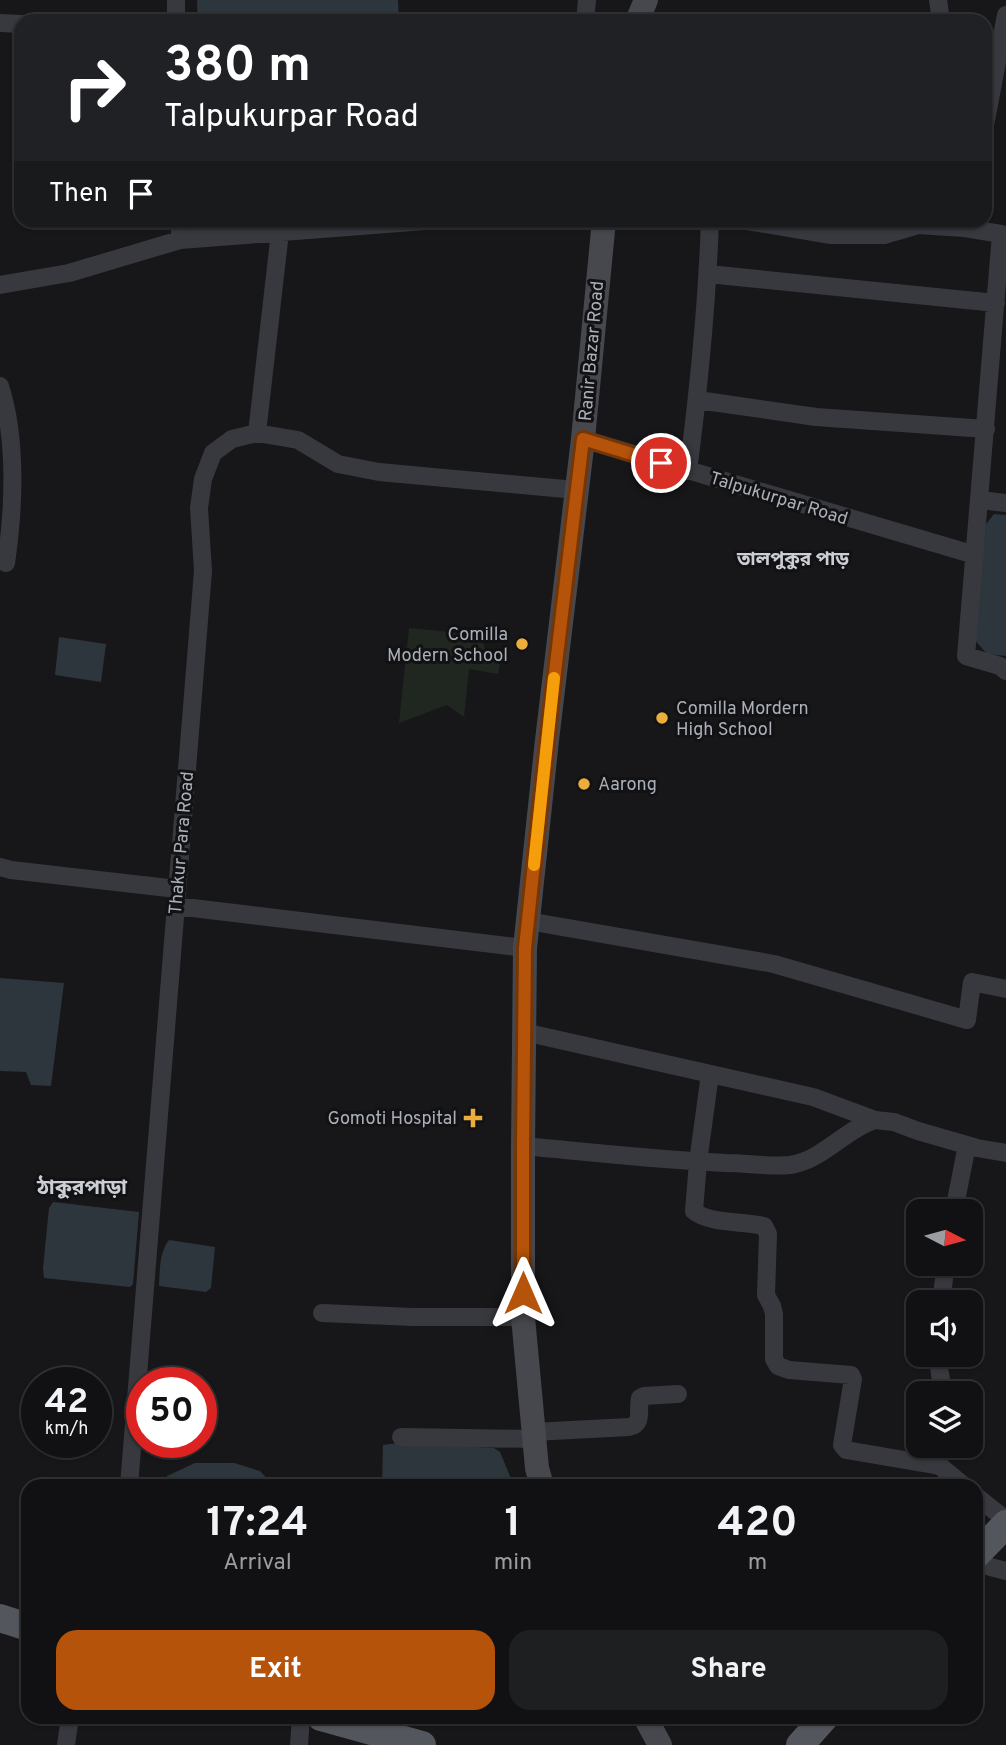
<!DOCTYPE html>
<meta charset="utf-8">
<style>
:root{--surface:#111113;--page:#1e1f21;--text:#f1f3f6;--muted:#9c9da0;--line:#303133;--accent:#b45309}
body{margin:0;font-family:Overpass,"Noto Sans Bengali",sans-serif;background:var(--page);color:var(--text);height:100vh;display:flex;flex-direction:column;font-size:26px;white-space:nowrap}
*{box-sizing:border-box;margin:0}
p{font-size:23px;color:var(--muted)}
.icon{flex:none;width:38px;height:38px;fill:none;stroke:currentColor;stroke-width:2;stroke-linecap:round;stroke-linejoin:round}
.map{position:relative;flex:1;overflow:hidden}
.drawer{position:absolute;left:21px;top:1479px;width:962px;height:245px;display:flex;flex-direction:column;background:var(--surface);border-radius:21px;box-shadow:0 2px 5px #0004,0 0 0 2px var(--line)}
.drawer>*{flex:none}
.banner{position:absolute;left:14px;top:14px;width:978px;height:214px;border-radius:21px;box-shadow:0 2px 5px #0004,0 0 0 2px var(--line);background:#202124;color:#fff;overflow:hidden}
.needle{width:46px;rotate:96deg}
.buttons{position:absolute;left:906px;top:1199px;display:grid;gap:14px}
.buttons a{display:grid;place-items:center;width:77px;height:77px;border-radius:14px;background:var(--surface);box-shadow:0 2px 5px #0004,0 0 0 2px var(--line);font-size:35px}
.speed{position:absolute;left:21px;top:1367px;display:flex;gap:14px;font-size:35px;font-weight:700;text-align:center}
.speed>*{display:grid;place-content:center;width:91px;height:91px;border-radius:50%;background:var(--surface);box-shadow:0 2px 5px #0004,0 0 0 2px var(--line);line-height:1}
.speed small{font-size:18px;font-weight:400}
.speed .limit{border:10px solid #d22;background:#fff;color:#111}
.pin{position:absolute;display:grid;place-items:center;width:60px;height:60px;color:#fff;margin:-30px;border:4px solid #fff;border-radius:50%;box-shadow:0 2px 7px #0007}
.me{position:absolute;width:77px;margin:-38px;rotate:0deg;stroke-linejoin:round;filter:drop-shadow(0 0 5px #0008)}
.turn{display:flex;align-items:center;gap:24px;height:147px;padding:0 35px;font-size:32px}
.turn .icon{width:91px;height:91px;stroke-width:2.5}
.turn b{display:block;font-size:49px;line-height:60px}
.then{display:flex;align-items:center;height:66px;padding:0 35px;background:#0003;gap:14px;font-size:26px}
.eta{display:flex;justify-content:space-evenly;align-items:center;height:119px;text-align:center}
.eta b{font-size:42px;font-weight:700;line-height:49px}
.action{display:flex;gap:14px;margin-top:auto;padding:14px 35px}
.action a{flex:1;height:80px;border-radius:21px;background:var(--accent);color:#fff;font-size:28px;font-weight:700;line-height:80px;text-align:center}
.action a+a{background:var(--page);color:var(--text)}
.map>svg:first-child{display:block}
.green{fill:#1f2720}
.water{fill:#2e363d}
.lines{fill:none;stroke-linecap:round;stroke-linejoin:round}
.minor{stroke:#38393e;stroke-width:18}
.secondary{stroke:#46484e;stroke-width:24}
.primary{stroke:#54565d;stroke-width:28}
.route-casing{stroke:#753606;stroke-width:18}
.route{stroke:#b45309;stroke-width:12}
.slow{stroke:#f59e0b;stroke-width:12}
.poi-dot{fill:#ebae3d;stroke:#121214;stroke-width:2.5}
.labels{text-anchor:middle;stroke-width:6;stroke-linejoin:round;paint-order:stroke}
.street-label{font-size:18px;fill:#aaafb8;stroke:#121214}
.poi-label{font-size:18px;fill:#aaafb8;stroke:#121214;text-anchor:end}
.neighbourhood-label{font-size:19px;font-weight:bold;fill:#cbced5;stroke:#121214}
.quarter-label{font-size:21px;font-weight:bold;fill:#cbced5;stroke:#121214}
</style>
<div class="map">
<svg width="1006" height="1745" viewBox="0 0 1006 1745">
<rect width="100%" height="100%" fill="#171719"/>
<path class="green" d="M409,628l72,7 5,18 15,6 -3,15 -29,-5 -5,48 -17,-12 -48,18z"/>
<path class="water" d="M197,0h201l1,21h-201z
M994,514l12,1v141l-19,-2 -14,-16 13,-114z
M59,637l47,7 -5,38 -46,-7z
M0,978l64,5 -13,103 -20,-1 -5,-13 -26,-1z
M53,1202l86,10 -6,72 -3,3 -86,-9 -1,-10 6,-60z
M169,1240l46,7 -4,41 -5,4 -47,-6c1,-16 0,-33 10,-46z
M398,1443l96,5 6,4 14,34h-132l1,-41z
M195,1463h39l26,8 14,15h-109l2,-10z"/>
<g class="lines">
<path class="minor" d="M938,0l3,21
M176,21v-21
M585,21l2,-21
M0,23l21,1
M985,125l21,-110
M180,220v20
M741,220l90,15h53l34,-10 47,3
M967,220l-2,8 36,6 -35,422 34,10 6,5
M708,274l288,29
M0,285l69,-12 111,-33 245,-19 51,-1
M0,386c17,53 14,122 6,177
M698,400l118,17 170,12
M257,433l23,-201
M583,439l392,116
M688,471c11,-84 19,-166 22,-251
M980,500l26,3
M0,867l11,3 166,19
M176,906l349,42
M528,921l246,43 193,56 5,-38 34,7
M524,1032l289,65 62,23 19,2 24,9 59,17 29,5
M710,1074l-12,88 -4,49c15,13 50,10 70,15l4,8 -2,61 6,11 2,8v45l4,7 11,4 62,5 2,4 -11,66 4,5 94,16 24,20
M523,1146c67,6 135,14 203,17 19,0 46,4 64,2 33,-5 54,-35 85,-45
M954,1211l13,-66
M941,1302l5,-38
M322,1313l90,4h111
M937,1354l6,39
M533,1432l96,-5c15,-3 8,-17 11,-29l4,-2 34,-2
M401,1437l133,2
M938,1466l2,-20
M129,1486l74,-915 -4,-63 4,-29 10,-26 19,-14 25,-6 41,7 40,24 41,8 197,18
M976,1496l30,24
M976,1563l30,8
M66,1745l4,-28
M299,1745l2,-28"/>
<path class="secondary" d="M637,21l9,-21
M542,1486l-5,-18 -14,-151v-171l2,-198 22,-208 36,-301 21,-219
M645,1717l15,28"/>
<path class="primary" d="M976,1555l30,-31
M0,1618l28,9
M321,1717l101,28
M800,1745l25,-28"/>
</g>
<g class="lines">
<g class="route-casing">
<path id="route" d="M523,1293v-147l2,-198 25,-234 33,-275 78,24"/>
</g>
<use href="#route" class="route"/>
<path class="slow" d="M534,865l20,-187"/>
</g>
<g class="poi-dot">
<circle cx="522" cy="644" r="7"/>
<circle cx="662" cy="718" r="7"/>
<circle cx="584" cy="784" r="7"/>
<path d="M469.5 1107.5h7v7h7v7h-7v7h-7v-7h-7v-7h7z"/>
</g>
<g class="labels">
<g class="street-label">
<text transform="translate(591 351) rotate(-85)" y="6">Ranir Bazar Road</text>
<text transform="translate(779 498) rotate(17)" y="6">Talpukurpar Road</text>
<text transform="translate(181 843) rotate(-85)" y="6">Thakur Para Road</text>
</g>
<g class="poi-label">
<text x="508" y="640">Comilla<tspan x="508" dy="21">Modern School</tspan></text>
<text x="676" y="714" text-anchor="start">Comilla Mordern<tspan x="676" dy="21">High School</tspan></text>
<text x="598" y="790" text-anchor="start">Aarong</text>
<text x="457" y="1124">Gomoti Hospital</text>
</g>
<g class="neighbourhood-label">
<text x="793" y="565">তালপুকুর পাড়</text>
</g>
<g class="quarter-label">
<text x="82" y="1194">ঠাকুরপাড়া</text>
</g>
</g>
</svg>
<div class="buttons">
<a><svg class="needle" viewBox="-14 -14 28 28"><path d="M0-13l5 13h-10z" fill="#e53935"/><path d="M0 13l5-13h-10z" fill="#9c9da0"/></svg></a>
<a><svg class="icon" aria-label="sound" viewBox="0 0 24 24"><path d="M4 9h4l5-4v14l-5-4H4zM17 9q2 3 0 6"/></svg></a>
<a><svg class="icon" aria-label="layers" viewBox="0 0 24 24"><path d="M12 4l9 5-9 5-9-5zM3 14l9 5 9-5"/></svg></a>
</div>
<div class="speed"><div>42<small>km/h</small></div><div class="limit">50</div></div>
<div class="pin" style="left:661px;top:463px;background:#d93025"><svg class="icon" aria-label="arrive" viewBox="0 0 24 24"><path d="M6 21V4h12l-3 4 3 4H6"/></svg></div>
<svg class="me" style="left:523px;top:1293px" viewBox="-20 -20 40 40"><path d="M0-17L14 15 0 8-14 15z" fill="#b45309" stroke="#fff" stroke-width="4"/></svg>
<div class="banner">
<div class="turn"><svg class="icon" aria-label="right" viewBox="0 0 24 24"><path d="M7 20v-9h11M14 6l5 5-5 5"/></svg><div><b>380 m</b>Talpukurpar Road</div></div>
<div class="then">Then<svg class="icon" aria-label="arrive" viewBox="0 0 24 24"><path d="M6 21V4h12l-3 4 3 4H6"/></svg></div>
</div>
<section class="drawer">
<div class="eta">
<div><b>17:24</b><p>Arrival</p></div>
<div><b>1</b><p>min</p></div>
<div><b>420</b><p>m</p></div>
</div>
<div class="action"><a>Exit</a><a>Share</a></div>
</section>
</div>
